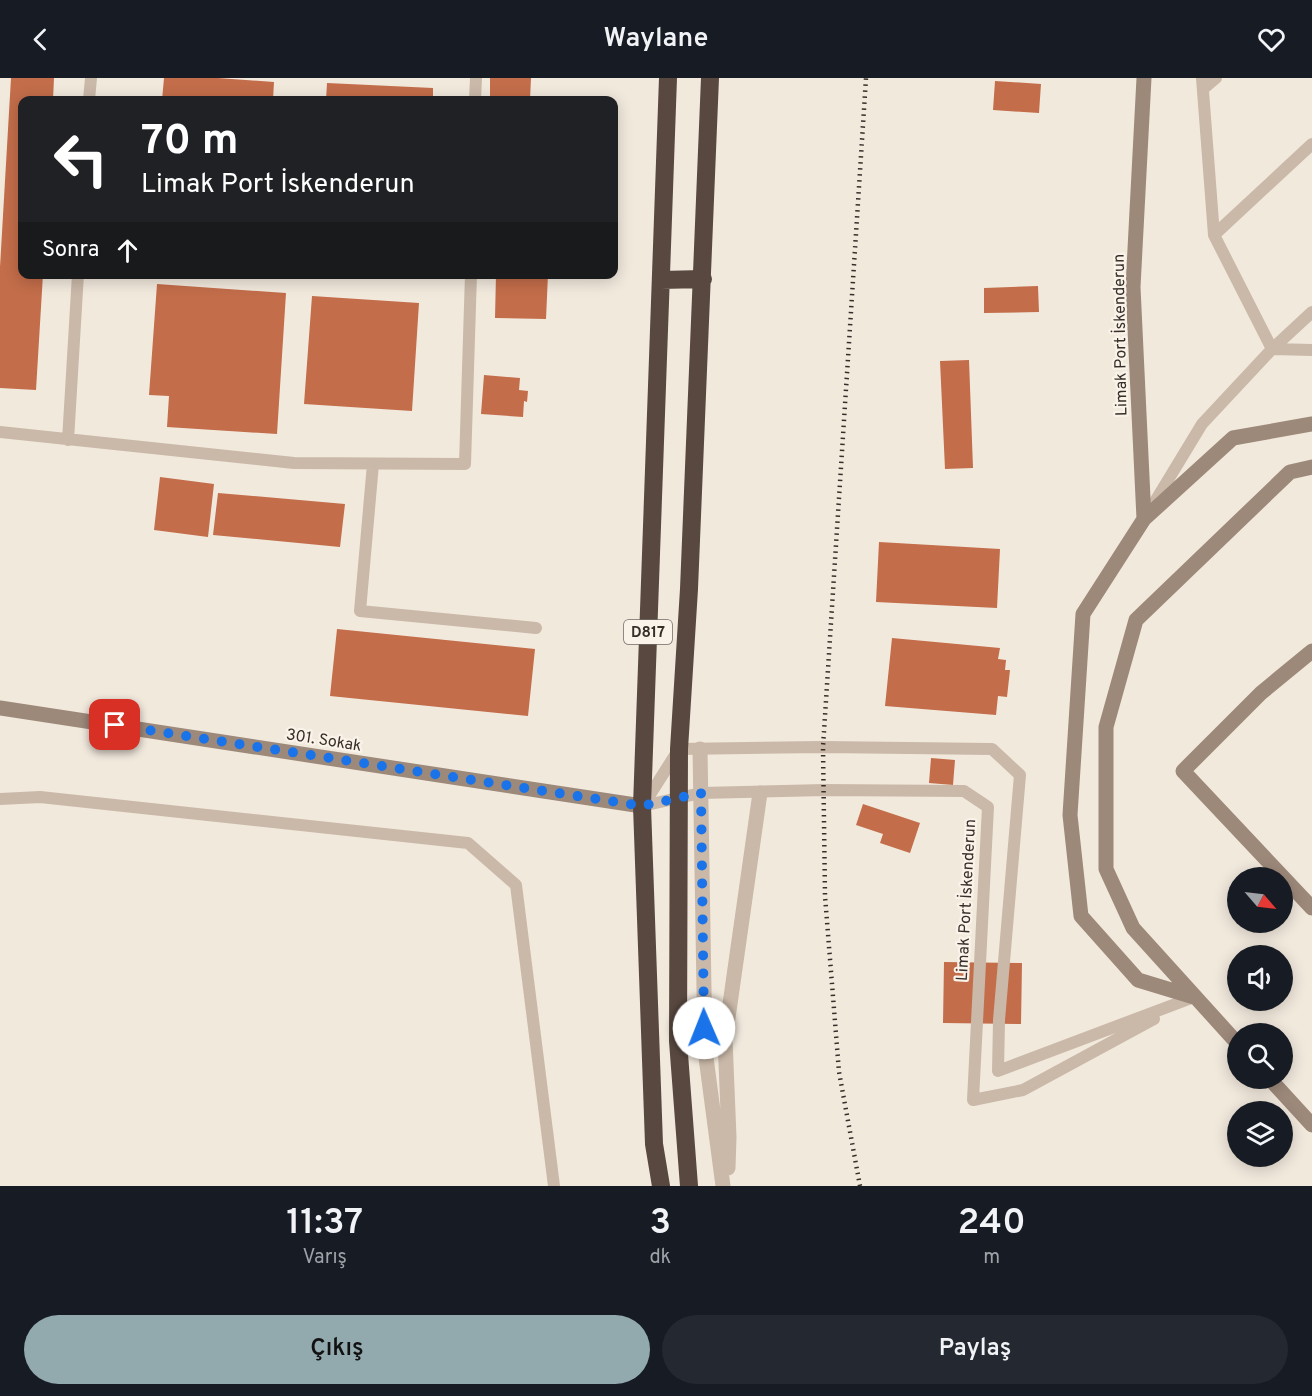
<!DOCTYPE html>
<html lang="tr">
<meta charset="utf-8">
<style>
:root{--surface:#171b24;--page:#242831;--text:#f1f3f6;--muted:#9ea1a6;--accent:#92aaae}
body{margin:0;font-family:Overpass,sans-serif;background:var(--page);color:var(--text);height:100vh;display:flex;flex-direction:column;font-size:22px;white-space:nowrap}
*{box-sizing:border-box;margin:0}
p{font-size:20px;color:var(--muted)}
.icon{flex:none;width:33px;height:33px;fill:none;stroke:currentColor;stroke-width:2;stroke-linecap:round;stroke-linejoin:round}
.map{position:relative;height:1108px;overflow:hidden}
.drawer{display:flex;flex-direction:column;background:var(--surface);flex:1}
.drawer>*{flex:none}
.hud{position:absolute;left:18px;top:18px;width:600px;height:183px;border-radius:12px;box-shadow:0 3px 15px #0003;background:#202124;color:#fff;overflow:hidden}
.needle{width:39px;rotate:118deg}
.fabs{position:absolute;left:1227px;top:789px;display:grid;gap:12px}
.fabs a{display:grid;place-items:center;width:66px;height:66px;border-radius:50%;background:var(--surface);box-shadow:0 3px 15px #0003;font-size:30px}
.pin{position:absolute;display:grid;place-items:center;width:51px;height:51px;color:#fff;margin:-26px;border-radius:12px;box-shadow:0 3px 9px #0006}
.me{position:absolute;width:66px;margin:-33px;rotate:359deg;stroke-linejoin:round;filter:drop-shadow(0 0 4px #0008)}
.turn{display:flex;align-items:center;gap:21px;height:126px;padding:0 24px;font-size:27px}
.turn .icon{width:78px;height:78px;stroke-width:2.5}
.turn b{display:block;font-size:42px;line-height:51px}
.then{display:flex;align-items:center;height:57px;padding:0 24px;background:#0003;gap:12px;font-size:22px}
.eta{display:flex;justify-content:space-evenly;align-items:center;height:102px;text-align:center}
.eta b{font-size:36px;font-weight:600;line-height:42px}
.primary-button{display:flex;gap:12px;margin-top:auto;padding:12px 24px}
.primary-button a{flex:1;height:69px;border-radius:36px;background:var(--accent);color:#111;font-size:24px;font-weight:600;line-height:69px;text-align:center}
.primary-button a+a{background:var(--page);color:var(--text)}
header{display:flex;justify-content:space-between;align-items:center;height:78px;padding:0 24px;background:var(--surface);font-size:27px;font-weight:600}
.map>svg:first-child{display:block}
.building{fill:#c36d4a}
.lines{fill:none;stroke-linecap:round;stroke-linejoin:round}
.lane{stroke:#cab9a9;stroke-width:12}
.street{stroke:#cab9a9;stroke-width:15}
.secondary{stroke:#9d897a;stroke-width:15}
.highway{stroke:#584840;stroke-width:18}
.rail{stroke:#372e29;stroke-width:4.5;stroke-dasharray:1.5 4.5;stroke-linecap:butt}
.route{stroke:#1a73e8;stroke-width:10;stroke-dasharray:0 18}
.labels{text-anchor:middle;stroke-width:4.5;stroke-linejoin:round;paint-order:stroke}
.shield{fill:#f9f3e9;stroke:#716963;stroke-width:1.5}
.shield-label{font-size:15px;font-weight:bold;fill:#372e29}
.street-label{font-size:16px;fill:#372e29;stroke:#f9f3e9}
</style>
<header><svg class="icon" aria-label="back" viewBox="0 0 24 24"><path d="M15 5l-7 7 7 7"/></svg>Waylane<svg class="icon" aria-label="heart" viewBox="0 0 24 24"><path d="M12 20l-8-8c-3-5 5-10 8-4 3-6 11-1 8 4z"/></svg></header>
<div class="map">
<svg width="1312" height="1108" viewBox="0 0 1312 1108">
<rect width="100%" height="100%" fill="#f2e9dd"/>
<path class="building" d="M11,0h43l-1,22h-31v174h21l-7,116 -36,-2v-121z
M164,0h54l56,4 -1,18h-111z
M490,0h41l-1,22h-40z
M995,3l46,3 -2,29 -46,-3z
M327,5l106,5v12h-107z
M496,196h52l-2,45 -51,-1z
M157,206l129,9 -9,141 -110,-7 2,-31 -20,-1z
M1038,208l1,26 -55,1v-25z
M312,218l107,7 -7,108 -108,-7z
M969,282l4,108 -28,1 -5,-108z
M484,297l36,3 -1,12 9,1 -1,11 -3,-1 -1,16 -42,-3z
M160,399l54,7 -6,53 -54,-7z
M218,415l127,11 -5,43 -127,-12z
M879,464l121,7 -3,59 -121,-6z
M337,551l198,20 -7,67 -198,-20z
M892,560l108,10 -2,11 8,1 -1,10h5l-3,27 -9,-1 -2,19 -111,-9z
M931,680l24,2 -2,25 -24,-2z
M863,726l57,19 -10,30 -30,-10 3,-9 -27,-9z
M944,884l78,1 -1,61 -78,-1z"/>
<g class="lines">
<path class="lane" d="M1202,0l12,157 58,114 40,1
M1203,11l13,-11
M89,22l2,-22
M475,22l1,-22
M1214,157l98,-91
M0,354l294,31 171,1 6,-190
M68,362l10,-166
M373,386l-13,147 176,17
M1151,430l51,-84 70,-75 40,-37
M0,721l40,-2 428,46 48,42 38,301
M644,726l35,-55 144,-2 169,2 28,26 -21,245 -1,51 196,-74
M642,728l59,-13 123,-3 140,1 24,16 -15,293 50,-10 131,-71"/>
<path class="street" d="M700,671l5,301 18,136
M728,1090l1,-31 -4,-98 35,-246"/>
<path class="secondary" d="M1144,0l-11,209 11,232 -61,95 -13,201 11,101 57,64 56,17
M1144,441l89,-81 79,-14
M1312,573l-51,42 -78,78 129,137
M0,630l642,98
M1238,966l-105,-116 -27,-59v-142l30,-107 154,-148 22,-5
M1269,1000l43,47"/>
<path class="highway" d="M661,202l42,-1
M661,1108l-7,-42 -12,-338 26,-728
M689,1108l-11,-145 1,-292 10,-160 21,-511"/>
<path class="rail" d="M860,1108l-21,-114 -14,-176 -2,-149 43,-669"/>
</g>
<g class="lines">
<path class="route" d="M115,647l527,81 59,-13 3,235"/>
</g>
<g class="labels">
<rect class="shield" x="624" y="542" width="48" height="24" rx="4.5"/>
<g class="shield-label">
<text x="648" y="559">D817</text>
</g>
<g class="street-label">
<text transform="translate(1119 257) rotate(-91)" y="6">Limak Port İskenderun</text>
<text transform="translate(324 661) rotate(9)" y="6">301. Sokak</text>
<text transform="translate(965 822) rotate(-87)" y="6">Limak Port İskenderun</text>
</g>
</g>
</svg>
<div class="fabs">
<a><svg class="needle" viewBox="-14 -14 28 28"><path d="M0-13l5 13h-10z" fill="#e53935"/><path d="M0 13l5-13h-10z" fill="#9ea1a6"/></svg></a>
<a><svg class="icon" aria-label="sound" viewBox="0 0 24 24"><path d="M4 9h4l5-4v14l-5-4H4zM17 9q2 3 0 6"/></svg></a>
<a><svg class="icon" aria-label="search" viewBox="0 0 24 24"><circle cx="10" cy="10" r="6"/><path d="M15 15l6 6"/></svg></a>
<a><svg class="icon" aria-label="layers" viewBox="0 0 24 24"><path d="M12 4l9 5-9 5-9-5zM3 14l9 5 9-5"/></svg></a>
</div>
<div class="pin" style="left:115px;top:647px;background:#d93025"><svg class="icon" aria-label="arrive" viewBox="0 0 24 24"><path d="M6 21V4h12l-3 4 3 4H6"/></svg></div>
<svg class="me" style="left:704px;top:950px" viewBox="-20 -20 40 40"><circle r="19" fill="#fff"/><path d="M0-13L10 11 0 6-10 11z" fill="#1a73e8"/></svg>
<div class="hud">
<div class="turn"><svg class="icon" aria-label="left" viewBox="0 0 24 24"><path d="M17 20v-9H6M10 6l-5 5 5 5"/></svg><div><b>70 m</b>Limak Port İskenderun</div></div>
<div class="then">Sonra<svg class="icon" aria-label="ahead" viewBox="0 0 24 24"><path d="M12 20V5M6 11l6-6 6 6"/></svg></div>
</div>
</div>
<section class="drawer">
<div class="eta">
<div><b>11:37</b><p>Varış</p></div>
<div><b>3</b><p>dk</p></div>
<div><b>240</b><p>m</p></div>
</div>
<div class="primary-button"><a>Çıkış</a><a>Paylaş</a></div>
</section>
